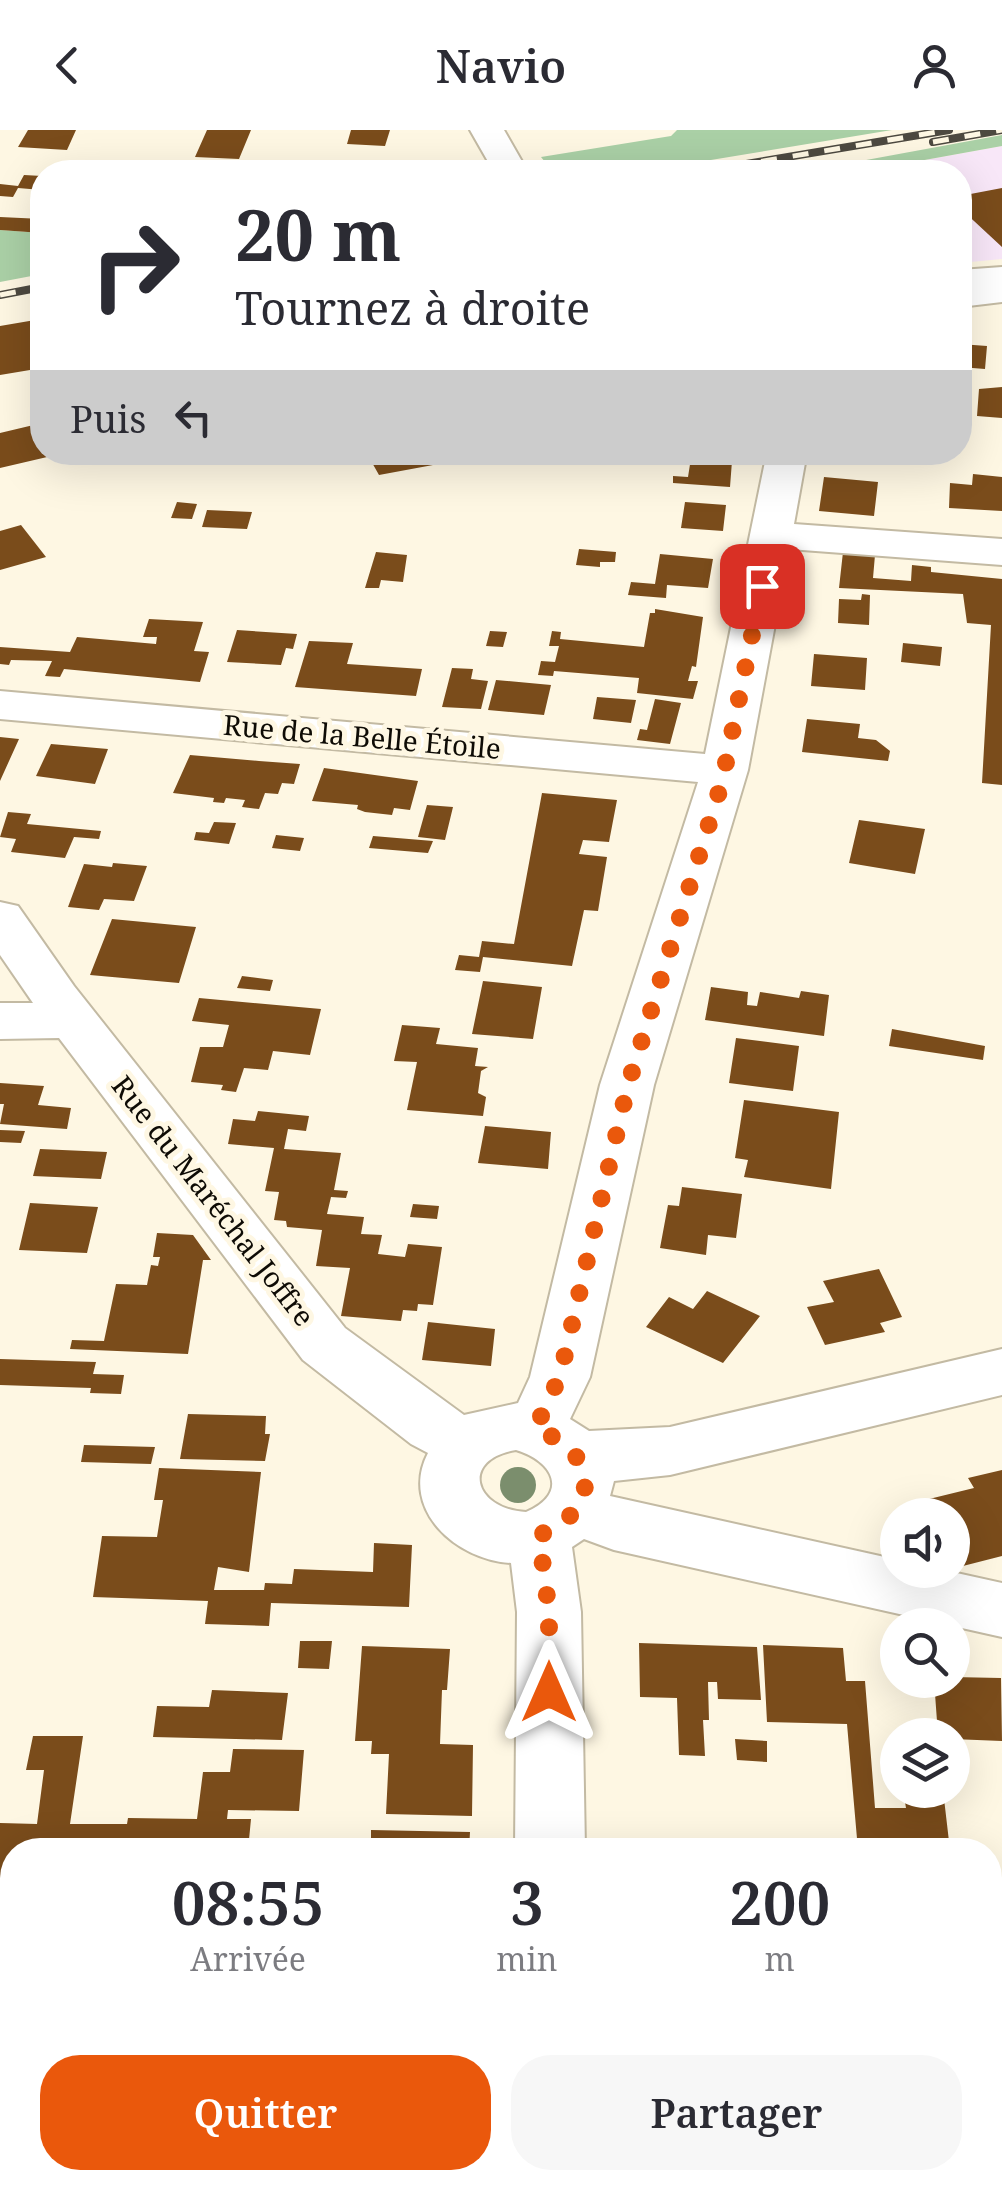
<!DOCTYPE html>
<html lang="fr">
<meta charset="utf-8">
<style>
:root{--surface:#fff;--page:#f7f7f7;--text:#2b2b33;--muted:#7c7c81;--accent:#ea580c}
body{margin:0;font-family:"Noto Serif",serif;background:var(--page);color:var(--text);height:100vh;display:flex;flex-direction:column;font-size:38px;white-space:nowrap}
*{box-sizing:border-box;margin:0}
p{font-size:32px;color:var(--muted)}
.icon{flex:none;width:55px;height:55px;fill:none;stroke:currentColor;stroke-width:2;stroke-linecap:round;stroke-linejoin:round}
.map{position:relative;flex:1;overflow:hidden}
.details{position:absolute;left:0px;top:1708px;width:1002px;height:352px;display:flex;flex-direction:column;background:var(--surface);border-radius:40px 40px 0 0;box-shadow:0 10px 40px #0002}
.details>*{flex:none}
.top-card{position:absolute;left:30px;top:30px;width:942px;height:305px;border-radius:40px;box-shadow:0 10px 40px #0002;background:#fff;color:var(--text);overflow:hidden}
.tools{position:absolute;left:880px;top:1368px;display:grid;gap:20px}
.tools a{display:grid;place-items:center;width:90px;height:90px;border-radius:50%;background:var(--surface);box-shadow:0 10px 40px #0002;font-size:50px}
.pin{position:absolute;display:grid;place-items:center;width:85px;height:85px;color:#fff;margin:-42px;border-radius:20px;box-shadow:0 5px 15px #0006}
.me{position:absolute;width:110px;margin:-55px;rotate:0deg;stroke-linejoin:round;filter:drop-shadow(0 0 8px #0008)}
.turn{display:flex;align-items:center;gap:35px;height:210px;padding:0 40px;font-size:45px}
.turn .icon{width:130px;height:130px;stroke-width:2.5}
.turn b{display:block;font-size:70px;line-height:85px}
.then{display:flex;align-items:center;height:95px;padding:0 40px;background:#0003;gap:20px;font-size:38px}
.eta{display:flex;justify-content:space-evenly;align-items:center;height:170px;text-align:center}
.eta b{font-size:60px;font-weight:600;line-height:70px}
.action{display:flex;gap:20px;margin-top:auto;padding:20px 40px}
.action a{flex:1;height:115px;border-radius:40px;background:var(--accent);color:#fff;font-size:40px;font-weight:600;line-height:115px;text-align:center}
.action a+a{background:var(--page);color:var(--text)}
header{display:flex;justify-content:space-between;align-items:center;height:130px;padding:0 40px;background:var(--surface);font-size:45px;font-weight:600}
.map>svg:first-child{display:block}
.commercial{fill:#f8e7f8}
.green{fill:#aad0a6}
.building{fill:#7a4c1b}
.lines{fill:none;stroke-linecap:round;stroke-linejoin:round}
.minor-casing{stroke:#c3baa3;stroke-width:4}
.secondary-casing{stroke:#c3baa3;stroke-width:4}
.minor{fill:#fff;fill-rule:evenodd}
.secondary{fill:#fff;fill-rule:evenodd}
.rail-casing{stroke:#4d4940;stroke-width:8}
.rail{stroke:#fef7e3;stroke-width:5;stroke-dasharray:16;stroke-linecap:butt}
.tree{fill:#7b8e6d}
.route{stroke:#ea580c;stroke-width:18;stroke-dasharray:0 32.4}
.labels{text-anchor:middle;stroke-width:10;stroke-linejoin:round;paint-order:stroke}
.street-label{font-size:28px;fill:#0e0b05;stroke:#fef7e3}
</style>
<header><svg class="icon" aria-label="back" viewBox="0 0 24 24"><path d="M15 5l-7 7 7 7"/></svg>Navio<svg class="icon" aria-label="person" viewBox="0 0 24 24"><circle cx="12" cy="8" r="4"/><path d="M4 21q1-7 8-7t8 7"/></svg></header>
<div class="map">
<svg width="1002" height="2059" viewBox="0 0 1002 2059">
<rect width="100%" height="100%" fill="#fef7e3"/>
<path class="commercial" d="M1002,16v113l-42,4v-91h-101z"/>
<path class="green" d="M677,0h215l-254,42h-85l-12,-15 130,-21z
M1002,5v11l-144,26h-57z
M0,100l42,3v41l-42,8z"/>
<path class="building" d="M28,0h48l-9,20 -49,-3z
M207,0h44l-12,29 -44,-2z
M351,0h39l-5,16 -38,-2z
M24,45l18,1v14l-24,-2 -5,9 -13,-1v-12l18,2z
M1002,58v59l-42,-39v-12z
M0,87l42,2v14l-42,-3z
M41,189l1,49 -42,7v-49z
M960,214l27,2 -2,23 -25,-2z
M1002,257v31l-25,-2 2,-27z
M42,293v29l18,2 -60,14v-35z
M366,322h60l7,13 -54,10z
M451,322h43v2l-36,8z
M691,328l41,3 -2,26 -57,-4v-7l15,1z
M973,344l29,3v34l-53,-3 1,-25 22,2z
M824,347l54,5 -4,34 -55,-5z
M177,372l20,2 -5,15 -21,-1z
M685,372l41,3 -3,26 -42,-3z
M207,380l45,2 -5,17 -45,-2z
M21,395l25,32 -46,13v-39z
M579,419l37,3 -1,10h-15v5l-24,-2z
M376,422l31,3 -4,27 -22,-2 -2,8h-14z
M843,422l32,3 -2,23 38,3 1,-16 19,2v5l71,7v206l-20,-2 9,-158 -24,-2 -4,-29 -124,-6z
M660,424l53,5 -5,29 -41,-3 -1,13 -38,-3 3,-13 24,2z
M862,464l8,1 -1,30 -31,-2 1,-24 22,1z
M655,479l48,8 -7,50 -4,-1 -4,15h10l-5,18 -56,-6 2,-15 -85,-7 -1,5 -15,-1 3,-14 14,1 4,-16h-10l3,-15 9,1 -1,7 84,8 6,-34h5z
M149,489l54,3 -9,29 15,1 -9,30 -136,-13 -4,8 -15,-1 7,-15 -41,-1 -2,5 -9,-1v-17l70,5 7,-15 79,7 1,-7h-14z
M237,500l60,4 -4,15 -7,-1 -5,17 -54,-3z
M490,501l17,1 -4,15 -17,-1z
M309,511l44,2 -6,21 75,5 -6,27 -121,-9z
M903,513l39,4 -2,19 -39,-4z
M814,524l53,4 -2,32 -54,-4z
M452,538l21,1 -2,10 17,2 -7,28 -39,-2z
M496,550l55,5 -7,30 -56,-5z
M597,567l39,3 -5,23 -38,-4z
M655,569l26,4 -11,41 -33,-4 3,-11 7,1z
M807,589l53,5 -2,14 18,2 14,11 -2,10 -86,-9z
M0,607l19,2 -19,42z
M51,614l57,5 -13,35 -59,-8z
M190,625l69,6 41,3 -6,20 -12,-1 -4,11 -13,-1 -6,16 -17,-2 3,-7 -19,-2 -2,5 -11,-1 1,-4 -41,-5z
M324,638l94,13 -8,29 -16,-2 -2,7 -27,-3 -8,-3 1,-4 -46,-4z
M542,663l75,7 -8,42 -26,-2 -4,14 28,3 -9,54 -14,-1 -12,56 -89,-9 -3,15 -25,-2 4,-15 20,2 3,-16 32,3z
M427,675l26,2 -8,33 -27,-3z
M8,682l23,2 -4,10 74,7 -2,8 -25,-2 -9,21 -54,-6 5,-13 -16,-2z
M859,690l66,9 -10,45 -66,-11z
M214,692l22,1 -7,21 -35,-4 2,-8 13,1z
M276,705l28,3 -4,13 -28,-3z
M373,706l60,5 -5,12 -59,-5z
M113,733l34,3 -13,35 -30,-2 -5,11 -31,-3 16,-43 28,3z
M112,789l84,8 -17,56 -89,-8z
M242,846l31,4 -3,11 -33,-3z
M483,851l59,6 -9,52 -61,-5z
M711,857l37,5 -1,13 10,1 3,-14 39,6 2,-7 28,4 -5,41 -119,-16z
M199,868l122,11 -11,46 -37,-4 -5,19 -24,-2 -8,24 -15,-2 2,-5 -32,-3 9,-35h23l6,-22 -37,-4z
M402,895l38,3 -4,16 42,4 -3,18 13,1 -7,4 -3,22 8,4 -3,19 -76,-6 10,-48 -23,-1z
M892,899l93,17 -2,14 -94,-14z
M736,908l63,8 -6,45 -64,-8z
M0,953l44,3 -6,19 33,3 -4,21 -67,-5 4,-20h-4z
M744,970l95,12 -8,77 -87,-12 4,-17 -13,-2z
M258,981l51,5 -3,15 -18,-2 -4,20 57,4 -7,37 14,1 -2,7 -15,-1 -4,17 37,3 -3,17 21,1 -4,19 27,3 3,-13 34,3 -9,58 -15,-1 -1,7 -14,-1 -2,11 -60,-5 9,-48 -34,-2 6,-36 -35,-3 -1,-6 -12,-1 5,-28 -14,-1 9,-43 -46,-4 5,-25 22,2z
M485,996l66,6 -3,37 -70,-6z
M0,1000l25,1 -4,12 -21,-1z
M40,1019l67,3 -6,27 -68,-3z
M682,1057l60,7 -6,44 -28,-3 -2,20 -46,-7 8,-43 11,1z
M30,1073l68,4 -11,46 -68,-3z
M413,1074l26,2 -2,13 -27,-2z
M157,1103l36,2 18,25h-8l-15,94 -118,-5 2,-9 32,1 12,-57 31,1 4,-20 7,1 2,-9h-7z
M879,1139l23,48 -22,6 5,9 -60,13 -18,-38 27,-5 -11,-21z
M707,1161l53,25 -37,47 -77,-36 23,-30 24,12z
M428,1192l67,7 -4,37 -69,-6z
M0,1229l96,3 -3,12 31,1 -3,19 -31,-1 1,-5 -91,-3z
M188,1284l78,2 -1,18h5l-5,27 -85,-2z
M84,1315l71,2 -4,17 -70,-2z
M159,1338l102,4 -12,100 -31,-5 -4,23h50l1,-7 27,1 2,-15 79,3 1,-29 38,2 -3,62 -138,-4 -2,23 -64,-2 3,-23 -115,-4 9,-61 55,1 6,-37h-9z
M1002,1340v86l-43,11 -7,-12v-40h-20l-7,-15 49,-12 -6,-10z
M300,1511h32l-3,28 -31,-1z
M639,1513l118,4 4,53 -43,-1 -1,-17h-9l1,38h-6l2,36 -26,-1 -2,-57 -37,-1z
M763,1515l80,3 3,33h19l10,127h31l-3,-18h40l7,60h-92l-11,-126 -80,-2z
M362,1516l88,3 -3,41h-5l-2,54 33,1 -1,71 -86,-2 3,-60h-18l1,-13h-17z
M952,1547l49,1 1,63 -50,-2v-4h-14l-4,-55h18z
M212,1560l76,3 -6,47 -129,-3 4,-31 52,1z
M33,1606h50l-13,88h57l1,-6 69,1 6,-47h27l3,-23 71,1 -5,61 -71,-1 -1,9h24l-3,31h-236v34h-12v-61l37,1 7,-54h-18z
M735,1609l32,2v21l-30,-2z
M371,1700l99,2 -1,18h-90l1,-8 -9,-1z
M990,1991h12v68h-313v-11l294,5 -1,-5h8z
M210,2048h36l-1,11h-36z
M351,2052l81,2v5h-82z"/>
<g class="lines">
<g class="minor-casing">
<path id="minor" d="M1002,137v20l-42,5v-22z
M767,322h40l-13,72 208,15v26l-213,-16 -41,221 -94,315 -64,292 -20,42 19,12 81,-4 332,-78v46l-332,80 -56,6 -4,15 288,64v10h45l59,13v54l-388,-87 -30,-11 -12,8 9,65 4,238h-70l2,-238 -6,-49c-55,-3 -112,-54 -83,-110l-17,-9 -108,-84 -244,-322 -59,1v-36h33l-33,-48v-53l18,4 56,80 271,342 119,87 54,-12 12,-26 70,-292 98,-303 -698,-63v-28l705,63zM516,1320c37,11 54,43 10,62 -53,-3 -66,-53 -10,-62z
M513,2048h76v11h-76z"/>
</g>
<g class="secondary-casing">
<path id="secondary" d="M470,0h34l24,42h-34z
M1002,150v22l-42,5v-22z"/>
</g>
<use href="#minor" class="minor"/>
<use href="#secondary" class="secondary"/>
<g class="rail-casing">
<path id="rail" d="M933,12l69,-12
M698,42l251,-42
M0,165l42,-8"/>
</g>
<use href="#rail" class="rail"/>
</g>
<circle class="tree" cx="518" cy="1355" r="18"/>
<g class="lines">
<path class="route" d="M549,1562v-80l-10,-77c64,-25 60,-84 -4,-106l25,-53 68,-291 94,-303 40,-196"/>
</g>
<g class="labels">
<g class="street-label">
<text transform="translate(362 607) rotate(5)" y="10">Rue de la Belle Étoile</text>
<text transform="translate(213 1071) rotate(52)" y="10">Rue du Maréchal Joffre</text>
</g>
</g>
</svg>
<div class="tools">
<a><svg class="icon" aria-label="sound" viewBox="0 0 24 24"><path d="M4 9h4l5-4v14l-5-4H4zM17 9q2 3 0 6"/></svg></a>
<a><svg class="icon" aria-label="search" viewBox="0 0 24 24"><circle cx="10" cy="10" r="6"/><path d="M15 15l6 6"/></svg></a>
<a><svg class="icon" aria-label="layers" viewBox="0 0 24 24"><path d="M12 4l9 5-9 5-9-5zM3 14l9 5 9-5"/></svg></a>
</div>
<div class="pin" style="left:762px;top:456px;background:#d93025"><svg class="icon" aria-label="arrive" viewBox="0 0 24 24"><path d="M6 21V4h12l-3 4 3 4H6"/></svg></div>
<svg class="me" style="left:549px;top:1562px" viewBox="-20 -20 40 40"><path d="M0-17L14 15 0 8-14 15z" fill="#ea580c" stroke="#fff" stroke-width="4"/></svg>
<div class="top-card">
<div class="turn"><svg class="icon" aria-label="right" viewBox="0 0 24 24"><path d="M7 20v-9h11M14 6l5 5-5 5"/></svg><div><b>20 m</b>Tournez à droite</div></div>
<div class="then">Puis<svg class="icon" aria-label="left" viewBox="0 0 24 24"><path d="M17 20v-9H6M10 6l-5 5 5 5"/></svg></div>
</div>
<section class="details">
<div class="eta">
<div><b>08:55</b><p>Arrivée</p></div>
<div><b>3</b><p>min</p></div>
<div><b>200</b><p>m</p></div>
</div>
<div class="action"><a>Quitter</a><a>Partager</a></div>
</section>
</div>
